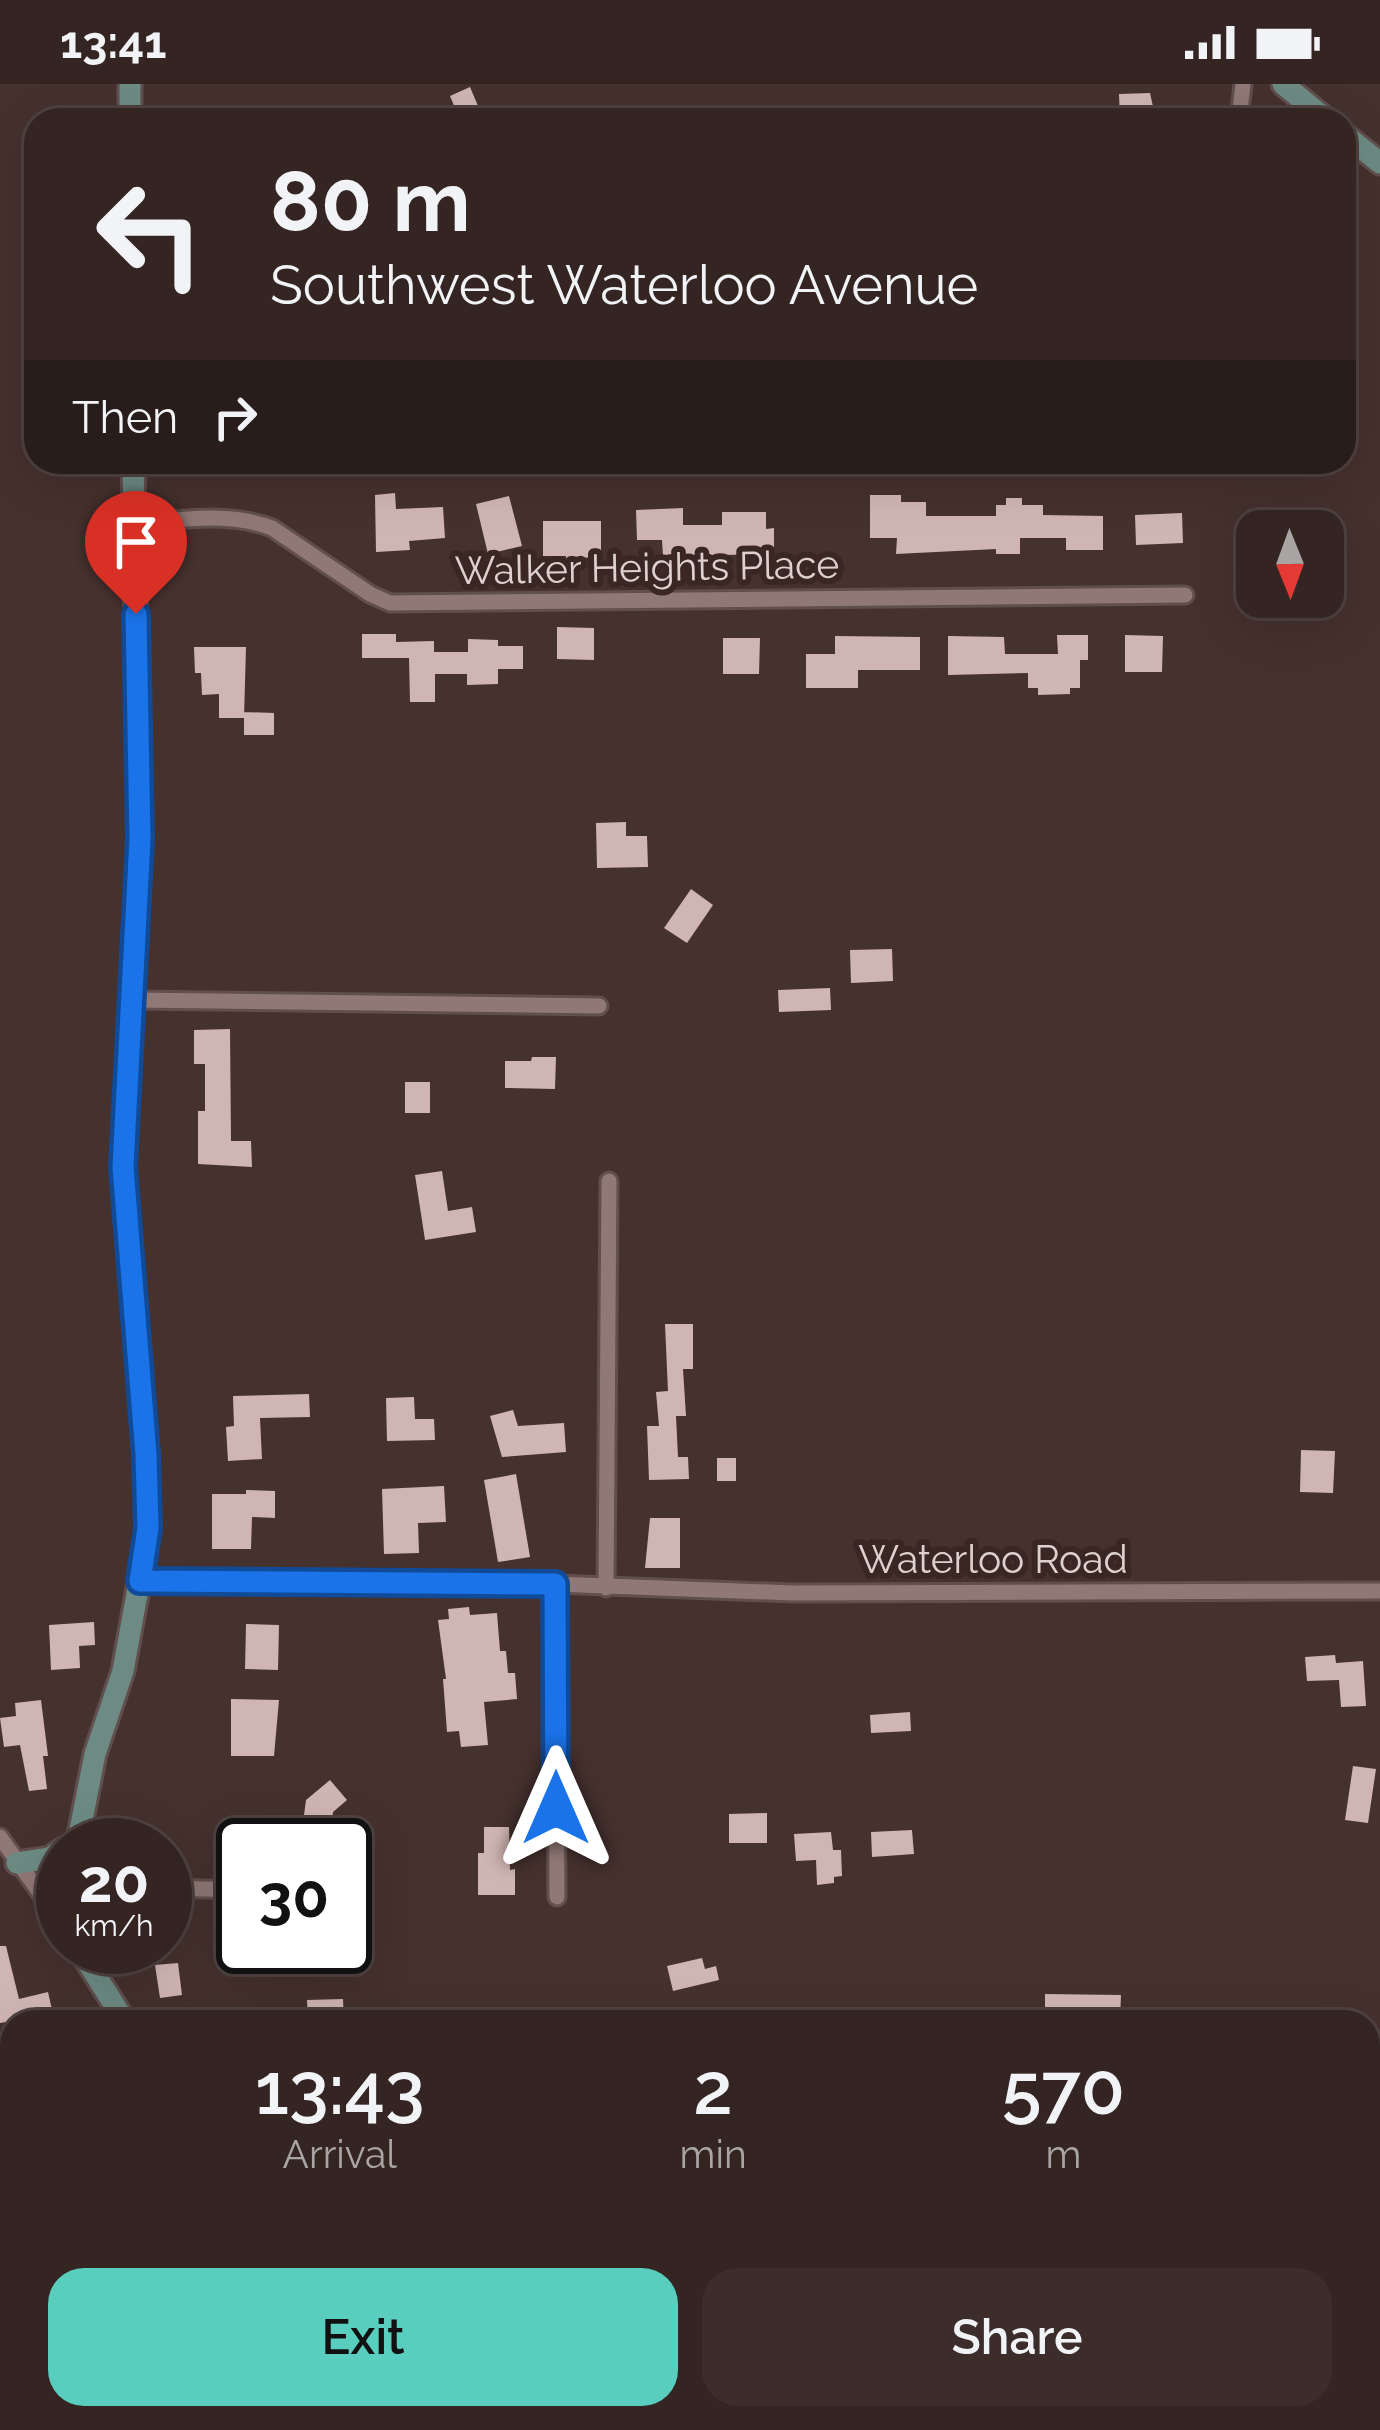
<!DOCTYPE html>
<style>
:root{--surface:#342522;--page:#3c2d2a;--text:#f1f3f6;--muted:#a9a5a5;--line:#4e4240;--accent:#59cebe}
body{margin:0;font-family:Raleway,sans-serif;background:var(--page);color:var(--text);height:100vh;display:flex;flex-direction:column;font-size:45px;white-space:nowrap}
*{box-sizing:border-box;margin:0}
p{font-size:39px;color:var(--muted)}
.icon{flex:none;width:66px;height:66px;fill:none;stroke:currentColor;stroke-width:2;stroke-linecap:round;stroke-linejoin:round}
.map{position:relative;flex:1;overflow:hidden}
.drawer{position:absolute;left:0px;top:1926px;width:1380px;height:420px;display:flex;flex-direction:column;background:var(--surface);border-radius:36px 36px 0 0;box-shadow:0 12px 48px #0002,0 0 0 3px var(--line)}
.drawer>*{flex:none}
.top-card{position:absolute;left:24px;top:24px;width:1332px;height:366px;border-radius:36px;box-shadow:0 12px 48px #0002,0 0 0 3px var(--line);background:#342522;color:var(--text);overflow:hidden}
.needle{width:78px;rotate:179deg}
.tools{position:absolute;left:1236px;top:426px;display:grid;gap:24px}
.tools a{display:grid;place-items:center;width:108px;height:108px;border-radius:24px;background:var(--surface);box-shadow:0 12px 48px #0002,0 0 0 3px var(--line);font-size:60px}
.speed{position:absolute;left:36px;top:1734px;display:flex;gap:24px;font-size:60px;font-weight:700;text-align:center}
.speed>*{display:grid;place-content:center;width:156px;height:156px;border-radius:50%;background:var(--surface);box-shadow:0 12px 48px #0002,0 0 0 3px var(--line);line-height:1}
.speed small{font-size:30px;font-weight:400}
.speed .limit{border:6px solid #111;border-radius:18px;background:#fff;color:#111}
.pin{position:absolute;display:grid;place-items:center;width:102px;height:102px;color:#fff;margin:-123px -51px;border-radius:50% 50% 50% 0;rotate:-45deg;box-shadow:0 0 12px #0007}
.pin .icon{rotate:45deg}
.me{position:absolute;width:132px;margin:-66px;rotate:0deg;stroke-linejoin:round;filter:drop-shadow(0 0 9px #0008)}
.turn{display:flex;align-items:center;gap:42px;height:252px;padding:0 48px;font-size:54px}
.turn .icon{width:156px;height:156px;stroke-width:2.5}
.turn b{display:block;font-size:84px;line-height:102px}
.then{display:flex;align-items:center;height:114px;padding:0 48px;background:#0003;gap:24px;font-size:45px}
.eta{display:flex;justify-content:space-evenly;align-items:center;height:204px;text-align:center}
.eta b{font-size:72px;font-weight:600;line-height:84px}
.action{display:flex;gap:24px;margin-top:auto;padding:24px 48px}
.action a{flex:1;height:138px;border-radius:36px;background:var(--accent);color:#111;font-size:48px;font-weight:600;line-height:138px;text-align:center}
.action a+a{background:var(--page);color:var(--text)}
.status{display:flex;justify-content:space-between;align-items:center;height:84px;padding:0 60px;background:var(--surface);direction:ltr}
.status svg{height:33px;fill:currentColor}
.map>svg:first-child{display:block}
.water{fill:#490707;stroke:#754343;stroke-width:3}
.building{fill:#d0b6b3}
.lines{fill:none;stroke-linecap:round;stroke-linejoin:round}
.street-casing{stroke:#604f4d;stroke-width:21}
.secondary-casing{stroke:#604f4d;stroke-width:27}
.primary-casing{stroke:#604f4d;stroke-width:30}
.street{stroke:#907875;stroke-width:15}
.secondary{stroke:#6d8b84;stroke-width:21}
.primary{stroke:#4a9e92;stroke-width:24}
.route-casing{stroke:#114b97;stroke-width:30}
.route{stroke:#1a73e8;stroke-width:21}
.labels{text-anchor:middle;stroke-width:12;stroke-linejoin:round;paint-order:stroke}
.street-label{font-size:39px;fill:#ddd0ce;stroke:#3a2724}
</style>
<div class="status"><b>13:41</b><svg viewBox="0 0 49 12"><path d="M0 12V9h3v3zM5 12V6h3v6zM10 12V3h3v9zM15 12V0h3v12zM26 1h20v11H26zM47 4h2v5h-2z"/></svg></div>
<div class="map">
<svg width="1380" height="2346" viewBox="0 0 1380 2346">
<rect width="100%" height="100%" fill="#45312e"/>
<path class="water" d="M0,2179l12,33v122h42v12h-54z"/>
<path class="building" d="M470,3l14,33h-24l-10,-24z
M1150,9l6,27h-36l-1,-26z
M395,409l1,16 47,-2 2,31 -36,3 1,9 -34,2 -1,-57z
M870,411h31v7h25v14h70v-11h10v-7h16v7h21v10l60,1v34h-37v-12h-46v16h-24v-5l-100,5 1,-16h-27z
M509,412l13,50 -34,8 -12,-50z
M683,424v17h39v-13h44v17l8,-1v26l-111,2 -1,-16h-25l-1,-30z
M1182,429l1,30 -47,2 -1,-30z
M543,437h58v35l-35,4v-4h-23z
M557,543l37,1v32l-37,-1z
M362,550h34v8l38,-1v11h34v-13l30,1v6h25v23h-25v15l-31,1v-11h-32v28h-25l-1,-44h-47z
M1057,551h31v25h-8v28h-10v6l-32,1v-7h-10v-15l-80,2v-39l56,1 1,17h53z
M1125,551l38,1 -1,36h-37z
M835,552l85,1v33h-62v18h-52v-34h29z
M723,554h37l-1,36h-36z
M194,563h52l-2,71h-25v-24l-17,1 -1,-22h-6z
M244,628l30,1v22h-30z
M626,738v14h21l1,31 -51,1 -1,-45z
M691,805l22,16 -26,38 -23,-15z
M892,865l1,32 -42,2 -1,-33z
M830,904l1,22 -52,2 -1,-22z
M230,945l1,112h20l1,26 -54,-3v-53h7v-47h-11v-34z
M532,973h24l-1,32 -50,-1v-27h26z
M405,998h25v31h-25z
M442,1087l6,40 24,-4 4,25 -51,8 -10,-65z
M665,1240h28v45h-10l3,47h-10l2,41h10l1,22 -40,1 -2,-54h12l-3,-34 12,-1z
M309,1310l1,23 -50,1 2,41 -34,2 -2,-34 8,-1 -1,-30z
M414,1313l1,22h19l1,21 -48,1 -1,-43z
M513,1326l5,16 46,-3 2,29 -64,5 -12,-41z
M1301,1366l34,1 -2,42 -33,-1z
M717,1374h19v23h-19z
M516,1390l14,83 -32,5 -14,-82z
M444,1402l2,36 -28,1 1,30 -35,1 -2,-65z
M246,1406l29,1v27l-23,-1 -1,32h-39v-55h34z
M650,1434h30v50h-35z
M469,1523l1,8 27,-2 3,38h6l2,22h7l2,26 -33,3 4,43 -27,2 -2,-16 -12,1 -4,-53h3l-8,-59 11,-1 -1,-10z
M94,1538l1,23 -16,1 1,22 -29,2 -2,-45z
M246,1540l33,1 -1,45 -33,-1z
M1335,1571l1,8 27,-2 3,45 -25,1 -2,-27 -32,1 -2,-24z
M231,1615l48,1 -5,56h-43z
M41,1616l7,56h-5l4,33 -18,2 -9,-46 -16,2 -4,-29 16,-2 -1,-13z
M910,1628l1,19 -40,2 -1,-18z
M1353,1682l23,3 -8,54 -23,-3z
M330,1696l17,20 -14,12 -4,33h-29l6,-45z
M767,1729v30h-38v-29z
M484,1743h25l1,43 5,-1v26h-37v-42h6z
M912,1746l2,24 -42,3 -1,-25z
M831,1748l2,18h8l1,26 -8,1v6l-17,2 -1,-25 -20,1 -2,-27z
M0,1862h6l13,53 29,-7 5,22 -53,9z
M702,1874l3,11 11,-3 3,14 -46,11 -6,-25z
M178,1879l4,32 -22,3 -5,-33z
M1045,1910l76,1 -1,25 -50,2 -1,-5h-24z
M343,1915l1,23h-36l-1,-22z"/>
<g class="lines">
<g class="street-casing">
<path id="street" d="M1239,36l4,-36
M134,440c46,-4 93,-13 138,4l98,66 20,9 795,-8
M133,916l466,6
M140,1497l415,3 238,9 587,-2
M555,1500l2,313
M606,1504l3,-407
M0,1753l63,88
M165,1804l78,2
M1368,2099l12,2"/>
</g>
<g class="secondary-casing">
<path id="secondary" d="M130,0v36
M1283,0l44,36
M1344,50l36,29
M77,1761l18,-91 28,-83 26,-143 -2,-74 -24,-287 17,-328 -7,-377
M17,1779l33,-5 13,-9
M78,1863l47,75
M355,2334l5,12"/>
</g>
<g class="primary-casing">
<path id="primary" d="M1368,2319l12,-113
M1365,2346l1,-12"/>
</g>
<use href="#street" class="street"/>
<use href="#secondary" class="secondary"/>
<use href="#primary" class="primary"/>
</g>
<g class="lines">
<g class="route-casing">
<path id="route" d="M136,530l4,225 -17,328 23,287 2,74 -8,53 415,3 1,224"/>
</g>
<use href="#route" class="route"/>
</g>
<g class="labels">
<g class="street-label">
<text transform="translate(647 483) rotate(-1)" y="14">Walker Heights Place</text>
<text x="993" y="1489">Waterloo Road</text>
</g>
</g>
</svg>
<div class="tools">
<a><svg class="needle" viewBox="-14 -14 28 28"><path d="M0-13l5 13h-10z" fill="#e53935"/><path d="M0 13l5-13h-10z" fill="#a9a5a5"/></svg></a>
</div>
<div class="speed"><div>20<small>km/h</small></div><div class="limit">30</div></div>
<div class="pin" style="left:136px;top:530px;background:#d93025"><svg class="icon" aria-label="arrive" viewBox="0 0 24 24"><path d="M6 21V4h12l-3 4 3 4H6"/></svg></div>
<svg class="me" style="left:556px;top:1724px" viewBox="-20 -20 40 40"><path d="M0-17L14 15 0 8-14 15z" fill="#1a73e8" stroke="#fff" stroke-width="4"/></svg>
<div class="top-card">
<div class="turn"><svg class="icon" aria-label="left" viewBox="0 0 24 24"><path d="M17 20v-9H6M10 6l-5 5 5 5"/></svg><div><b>80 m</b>Southwest Waterloo Avenue</div></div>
<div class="then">Then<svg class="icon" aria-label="right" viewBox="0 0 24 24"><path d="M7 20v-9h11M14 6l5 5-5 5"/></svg></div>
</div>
<section class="drawer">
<div class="eta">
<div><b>13:43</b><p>Arrival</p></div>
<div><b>2</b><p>min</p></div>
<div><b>570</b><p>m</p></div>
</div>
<div class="action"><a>Exit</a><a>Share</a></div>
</section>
</div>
